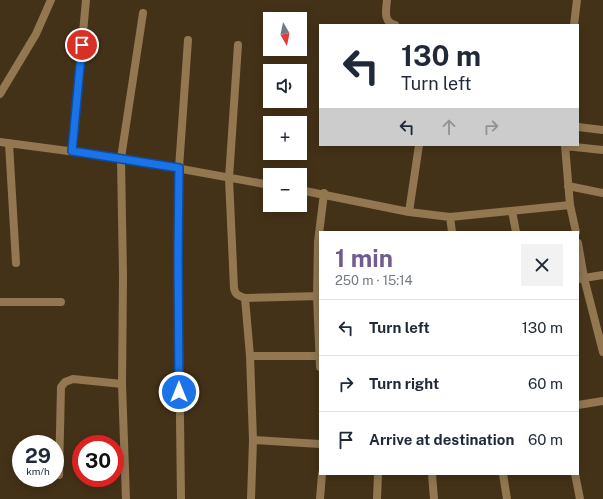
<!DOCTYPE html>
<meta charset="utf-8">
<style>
:root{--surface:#fff;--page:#f2f2f3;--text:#1f2937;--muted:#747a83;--line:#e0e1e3;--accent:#715c8f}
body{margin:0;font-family:"Public Sans",sans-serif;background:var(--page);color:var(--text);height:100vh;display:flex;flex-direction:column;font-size:15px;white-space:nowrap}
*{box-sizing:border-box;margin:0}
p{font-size:13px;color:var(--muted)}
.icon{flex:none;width:22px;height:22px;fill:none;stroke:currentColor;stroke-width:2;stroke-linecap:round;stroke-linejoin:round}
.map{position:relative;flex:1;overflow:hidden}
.sheet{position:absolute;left:319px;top:231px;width:260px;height:244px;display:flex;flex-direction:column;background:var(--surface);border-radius:0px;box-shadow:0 2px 10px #0003}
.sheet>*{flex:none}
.top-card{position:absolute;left:319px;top:24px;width:260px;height:122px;border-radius:0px;box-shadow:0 2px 10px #0003;background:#fff;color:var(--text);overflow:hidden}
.needle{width:26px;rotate:171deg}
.tools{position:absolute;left:263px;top:12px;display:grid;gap:8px}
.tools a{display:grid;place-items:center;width:44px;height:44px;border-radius:0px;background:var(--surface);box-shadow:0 2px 10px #0003;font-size:20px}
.speed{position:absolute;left:12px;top:435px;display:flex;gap:8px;font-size:20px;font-weight:700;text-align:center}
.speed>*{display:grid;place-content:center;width:52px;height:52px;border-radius:50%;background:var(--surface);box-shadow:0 2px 10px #0003;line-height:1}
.speed small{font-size:10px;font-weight:400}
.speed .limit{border:6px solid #d22;background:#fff;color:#111}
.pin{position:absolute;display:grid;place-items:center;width:34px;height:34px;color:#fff;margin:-17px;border:2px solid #fff;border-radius:50%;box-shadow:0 1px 4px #0007}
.me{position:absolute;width:44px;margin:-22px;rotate:0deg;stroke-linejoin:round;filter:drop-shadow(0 0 3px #0008)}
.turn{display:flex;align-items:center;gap:14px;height:84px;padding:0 16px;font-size:18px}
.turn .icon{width:52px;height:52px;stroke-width:2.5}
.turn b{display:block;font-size:28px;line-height:34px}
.lanes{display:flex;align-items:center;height:38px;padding:0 16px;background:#0003;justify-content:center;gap:20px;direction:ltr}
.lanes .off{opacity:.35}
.round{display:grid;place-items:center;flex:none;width:42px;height:42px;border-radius:0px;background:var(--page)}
.overview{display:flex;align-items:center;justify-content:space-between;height:68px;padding:0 16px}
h1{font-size:24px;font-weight:700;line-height:30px;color:var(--accent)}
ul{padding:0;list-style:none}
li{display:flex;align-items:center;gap:12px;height:56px;padding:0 16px;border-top:1px solid var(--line)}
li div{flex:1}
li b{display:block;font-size:15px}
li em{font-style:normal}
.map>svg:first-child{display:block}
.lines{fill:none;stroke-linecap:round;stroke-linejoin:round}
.street{stroke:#927751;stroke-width:8}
.route-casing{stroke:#114b97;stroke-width:10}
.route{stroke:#1a73e8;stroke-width:7}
</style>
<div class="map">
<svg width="603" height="499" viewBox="0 0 603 499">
<rect width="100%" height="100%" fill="#443218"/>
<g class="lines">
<path class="street" d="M387,0c-1,10 -4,22 8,25
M574,25l3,-25
M238,45l-9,133 5,110c1,7 5,8 11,10l75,-2
M0,94l36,-60 15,-34
M578,127l25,3
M0,142l121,16 149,27
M9,143l7,120
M565,145l5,60 6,27
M565,146l38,4
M72,151l14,-151
M568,186l35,7
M300,190l109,22 41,5 120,-12
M512,211l4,21
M409,212l10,-67
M450,217l2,15
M578,243l6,35 19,74
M578,279l25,-4
M245,298l5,58 3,84 -2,59
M0,302h61
M250,356h70
M320,367l-3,-71 1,-54 6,-49
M578,405l25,-4
M253,440l67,4
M432,474l2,25
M503,474l4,25
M575,474l5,25
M59,475l2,-88 4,-5 8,-3 49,5
M126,499l-4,-115 1,-108 -2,-118 22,-145
M181,499l-3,-243 1,-88 9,-128
M320,499l2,-25
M377,499l1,-25"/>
</g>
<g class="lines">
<g class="route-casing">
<path id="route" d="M82,45l-10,106 107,17 -1,88 1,136"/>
</g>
<use href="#route" class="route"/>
</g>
</svg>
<div class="tools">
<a><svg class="needle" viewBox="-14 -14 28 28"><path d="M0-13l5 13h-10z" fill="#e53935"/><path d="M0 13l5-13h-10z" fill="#747a83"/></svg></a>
<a><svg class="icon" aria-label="sound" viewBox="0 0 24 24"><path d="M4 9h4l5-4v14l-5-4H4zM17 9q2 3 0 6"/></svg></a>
<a>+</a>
<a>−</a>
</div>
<div class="speed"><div>29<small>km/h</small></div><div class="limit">30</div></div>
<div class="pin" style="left:82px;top:45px;background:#d93025"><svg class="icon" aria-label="arrive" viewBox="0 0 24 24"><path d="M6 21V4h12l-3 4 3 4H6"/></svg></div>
<svg class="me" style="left:179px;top:392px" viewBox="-20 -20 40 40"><circle r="17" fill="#1a73e8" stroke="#fff" stroke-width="3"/><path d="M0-11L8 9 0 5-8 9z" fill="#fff"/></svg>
<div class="top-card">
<div class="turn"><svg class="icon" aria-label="left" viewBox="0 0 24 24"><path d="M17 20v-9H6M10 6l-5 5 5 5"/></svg><div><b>130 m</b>Turn left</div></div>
<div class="lanes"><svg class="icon" aria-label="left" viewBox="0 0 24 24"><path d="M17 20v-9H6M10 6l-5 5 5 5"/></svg><svg class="icon off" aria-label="ahead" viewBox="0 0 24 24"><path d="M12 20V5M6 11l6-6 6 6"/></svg><svg class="icon off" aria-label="right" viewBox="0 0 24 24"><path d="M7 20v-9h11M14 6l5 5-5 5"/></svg></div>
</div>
<section class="sheet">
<div class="overview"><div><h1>1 min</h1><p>250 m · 15:14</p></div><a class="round"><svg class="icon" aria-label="close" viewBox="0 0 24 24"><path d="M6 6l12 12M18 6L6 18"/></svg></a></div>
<ul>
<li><svg class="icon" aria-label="left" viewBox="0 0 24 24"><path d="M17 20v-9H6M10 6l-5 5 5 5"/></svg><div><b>Turn left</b></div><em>130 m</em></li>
<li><svg class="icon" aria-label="right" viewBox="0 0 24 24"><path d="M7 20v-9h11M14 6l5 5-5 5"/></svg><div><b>Turn right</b></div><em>60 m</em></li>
<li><svg class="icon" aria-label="arrive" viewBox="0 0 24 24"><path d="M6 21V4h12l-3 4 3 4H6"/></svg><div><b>Arrive at destination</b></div><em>60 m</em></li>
</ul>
</section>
</div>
